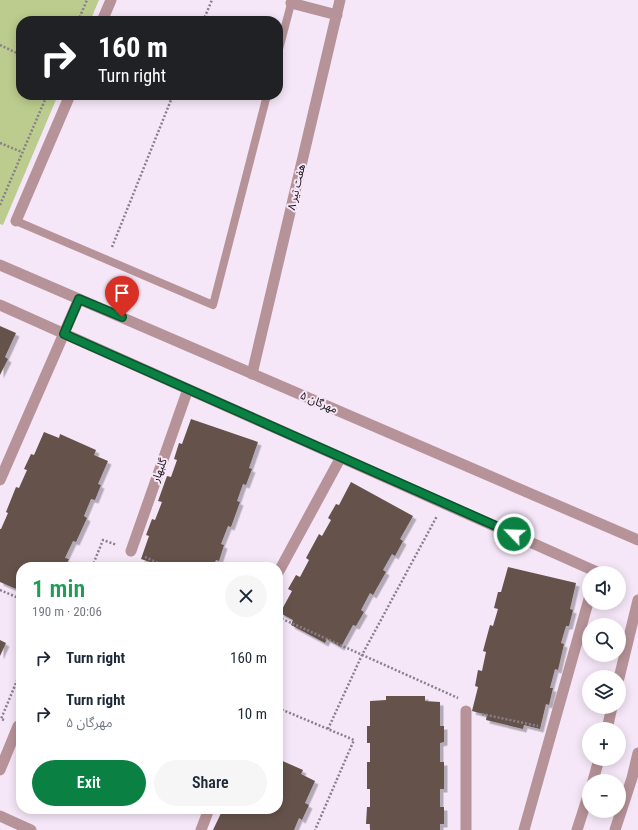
<!DOCTYPE html>
<meta charset="utf-8">
<style>
:root{--surface:#fff;--page:#f6f6f7;--text:#1f2937;--muted:#747a83;--accent:#0b8043}
body{margin:0;font-family:"Roboto Condensed","Noto Sans Arabic",sans-serif;background:var(--page);color:var(--text);height:100vh;display:flex;flex-direction:column;font-size:15px;white-space:nowrap}
*{box-sizing:border-box;margin:0}
p{font-size:13px;color:var(--muted)}
.icon{flex:none;width:22px;height:22px;fill:none;stroke:currentColor;stroke-width:2;stroke-linecap:round;stroke-linejoin:round}
.map{position:relative;flex:1;overflow:hidden}
.drawer{position:absolute;left:16px;top:562px;width:267px;height:252px;display:flex;flex-direction:column;background:var(--surface);border-radius:16px;box-shadow:0 2px 10px #0003}
.drawer>*{flex:none}
.hud{position:absolute;left:16px;top:16px;width:267px;height:84px;border-radius:16px;box-shadow:0 2px 10px #0003;background:#202124;color:#fff;overflow:hidden}
.controls{position:absolute;left:582px;top:566px;display:grid;gap:8px}
.controls a{display:grid;place-items:center;width:44px;height:44px;border-radius:50%;background:var(--surface);box-shadow:0 2px 10px #0003;font-size:20px}
.pin{position:absolute;display:grid;place-items:center;width:34px;height:34px;color:#fff;margin:-41px -17px;border-radius:50% 50% 50% 0;rotate:-45deg;box-shadow:0 0 4px #0007}
.pin .icon{rotate:45deg}
.me{position:absolute;width:44px;margin:-22px;rotate:294deg;stroke-linejoin:round;filter:drop-shadow(0 0 3px #0008)}
.turn{display:flex;align-items:center;gap:14px;height:84px;padding:0 16px;font-size:18px}
.turn .icon{width:52px;height:52px;stroke-width:2.5}
.turn b{display:block;font-size:28px;line-height:34px}
.round{display:grid;place-items:center;flex:none;width:42px;height:42px;border-radius:21px;background:var(--page)}
.headline{display:flex;align-items:center;justify-content:space-between;height:68px;padding:0 16px}
h1{font-size:24px;font-weight:600;line-height:30px;color:#1e9e55}
.primary-button{display:flex;gap:8px;margin-top:auto;padding:8px 16px}
.primary-button a{flex:1;height:46px;border-radius:24px;background:var(--accent);color:#fff;font-size:16px;font-weight:600;line-height:46px;text-align:center}
.primary-button a+a{background:var(--page);color:var(--text)}
ul{padding:0;list-style:none}
li{display:flex;align-items:center;gap:12px;height:56px;padding:0 16px}
li div{flex:1}
li b{display:block;font-size:15px}
li em{font-style:normal}
.map>svg:first-child{display:block}
.green{fill:#bccc8e}
.building{fill:#65524c;filter:url(#shadow)}
.lines{fill:none;stroke-linecap:round;stroke-linejoin:round}
.path{stroke:#897f8b;stroke-width:2.5;stroke-dasharray:2 2;stroke-linecap:butt}
.service{stroke:#b69399;stroke-width:8}
.minor{stroke:#b69399;stroke-width:11}
.tertiary{stroke:#b69399;stroke-width:11}
.route-casing{stroke:#07532c;stroke-width:10}
.route{stroke:#0b8043;stroke-width:7}
.labels{text-anchor:middle;stroke-width:4;stroke-linejoin:round;paint-order:stroke}
.street-label{font-size:11px;fill:#141015;stroke:#f6e7f8}
</style>
<div class="map">
<svg width="638" height="830" viewBox="0 0 638 830">
<defs>
<filter id="shadow"><feDropShadow dx="3.5" dy="3.5" stdDeviation="0" flood-color="#0004"/></filter>
</defs>
<rect width="100%" height="100%" fill="#f6e7f8"/>
<path class="green" d="M0,0h99l-9,21h-69v74h37l-55,130 -3,-1z"/>
<path class="building" d="M0,326l16,7 -11,24 3,2 -8,16z
M191,419l67,23 -9,26 3,1 -6,16 -3,-1 -6,17 3,1 -9,25 -3,-1 -7,18 3,1 -5,16 -3,-1 -3,7h-58l1,-3 -15,-5 8,-23 -3,-1 6,-16 3,1 7,-18 -4,-1 9,-25 4,1 6,-17 -3,-1 5,-16 3,1z
M44,432l15,6 1,-4 36,16 -2,5 14,6 -10,23 3,1 -6,15 -4,-1 -7,17 3,2 -11,24 -3,-1 -8,17 4,1 -4,8h-44v24l-21,-9v-53h1l7,-16 -2,-1 10,-25 3,1 8,-18 -3,-1 7,-15 3,1z
M351,482l62,34 -13,23 3,2 -8,15 -3,-2 -9,16 3,2 -13,23 -3,-2 -9,17 3,2 -8,14 -3,-1 -12,22 -14,-8 -2,4 -34,-18 2,-5 -13,-7 12,-22 -4,-2 8,-14 4,2 9,-17 -3,-2 13,-24 3,2 9,-16 -3,-2 8,-14 3,1z
M508,567l68,16 -6,26 3,1 -4,16h-3l-5,17 3,1 -6,26 -3,-1 -5,19h3l-4,17 -3,-1 -6,25 -16,-4 -1,4 -37,-9 1,-5 -15,-4 6,-24 -3,-1 3,-16 4,1 4,-19 -3,-1 7,-26 3,1 5,-17 -4,-1 4,-16h3z
M0,640l6,3 -6,13z
M386,696h39v5l15,1v24h4v16l-4,1v19h4v27h-4v18h4v17h-4v6h-70v-6h-4l1,-17h3v-18h-3v-27h3v-19h-3v-17h3v-25l16,-1z
M278,759l25,11 -2,4 14,7 -10,22 4,2 -7,15 -3,-2 -5,12h-81l10,-21h55z"/>
<g class="lines">
<path class="path" d="M78,21l9,-21
M203,21l9,-21
M0,45l21,10
M0,143l22,9
M0,205l47,-110
M112,247l61,-152
M145,557l22,10
M92,567l11,-27 14,5
M0,590l21,9
M278,617l180,81
M278,708l76,32 -39,90
M482,714l56,12
M4,720l-3,-1 20,-48
M328,729l34,-74 75,-139"/>
<path class="service" d="M278,53l14,-53
M16,221l197,84 54,-210"/>
<path class="minor" d="M291,3l46,12
M102,21l9,-21
M16,221l54,-126
M0,305l597,267 -1,1
M252,374l88,-374
M0,480l79,-181
M131,551l57,-162
M278,573l63,-116
M0,770l18,-44
M0,816l31,14
M201,830l8,-21
M466,830v-119
M524,830l65,-231"/>
<path class="tertiary" d="M0,265l638,275
M619,678l19,-78
M607,729l5,-22
M593,781l6,-22
M577,830l12,-37
M615,830l17,-52 6,-25"/>
</g>
<g class="lines">
<g class="route-casing">
<path id="route" d="M122,317l-43,-18 -15,35 450,200"/>
</g>
<use href="#route" class="route"/>
</g>
<g class="labels">
<g class="street-label">
<text transform="translate(296 187) rotate(-77)" y="4">هفت تیر ۸</text>
<text transform="translate(319 402) rotate(23)" y="4">مهرگان ۵</text>
<text transform="translate(159 470) rotate(-70)" y="4">گلبهار</text>
</g>
</g>
</svg>
<div class="controls">
<a><svg class="icon" aria-label="sound" viewBox="0 0 24 24"><path d="M4 9h4l5-4v14l-5-4H4zM17 9q2 3 0 6"/></svg></a>
<a><svg class="icon" aria-label="search" viewBox="0 0 24 24"><circle cx="10" cy="10" r="6"/><path d="M15 15l6 6"/></svg></a>
<a><svg class="icon" aria-label="layers" viewBox="0 0 24 24"><path d="M12 4l9 5-9 5-9-5zM3 14l9 5 9-5"/></svg></a>
<a>+</a>
<a>−</a>
</div>
<div class="pin" style="left:122px;top:317px;background:#d93025"><svg class="icon" aria-label="arrive" viewBox="0 0 24 24"><path d="M6 21V4h12l-3 4 3 4H6"/></svg></div>
<svg class="me" style="left:514px;top:534px" viewBox="-20 -20 40 40"><circle r="17" fill="#0b8043" stroke="#fff" stroke-width="3"/><path d="M0-11L8 9 0 5-8 9z" fill="#fff"/></svg>
<div class="hud">
<div class="turn"><svg class="icon" aria-label="right" viewBox="0 0 24 24"><path d="M7 20v-9h11M14 6l5 5-5 5"/></svg><div><b>160 m</b>Turn right</div></div>
</div>
<section class="drawer">
<div class="headline"><div><h1>1 min</h1><p>190 m · 20:06</p></div><a class="round"><svg class="icon" aria-label="close" viewBox="0 0 24 24"><path d="M6 6l12 12M18 6L6 18"/></svg></a></div>
<ul>
<li><svg class="icon" aria-label="right" viewBox="0 0 24 24"><path d="M7 20v-9h11M14 6l5 5-5 5"/></svg><div><b>Turn right</b></div><em>160 m</em></li>
<li><svg class="icon" aria-label="right" viewBox="0 0 24 24"><path d="M7 20v-9h11M14 6l5 5-5 5"/></svg><div><b>Turn right</b><p>مهرگان ۵</p></div><em>10 m</em></li>
</ul>
<div class="primary-button"><a>Exit</a><a>Share</a></div>
</section>
</div>
